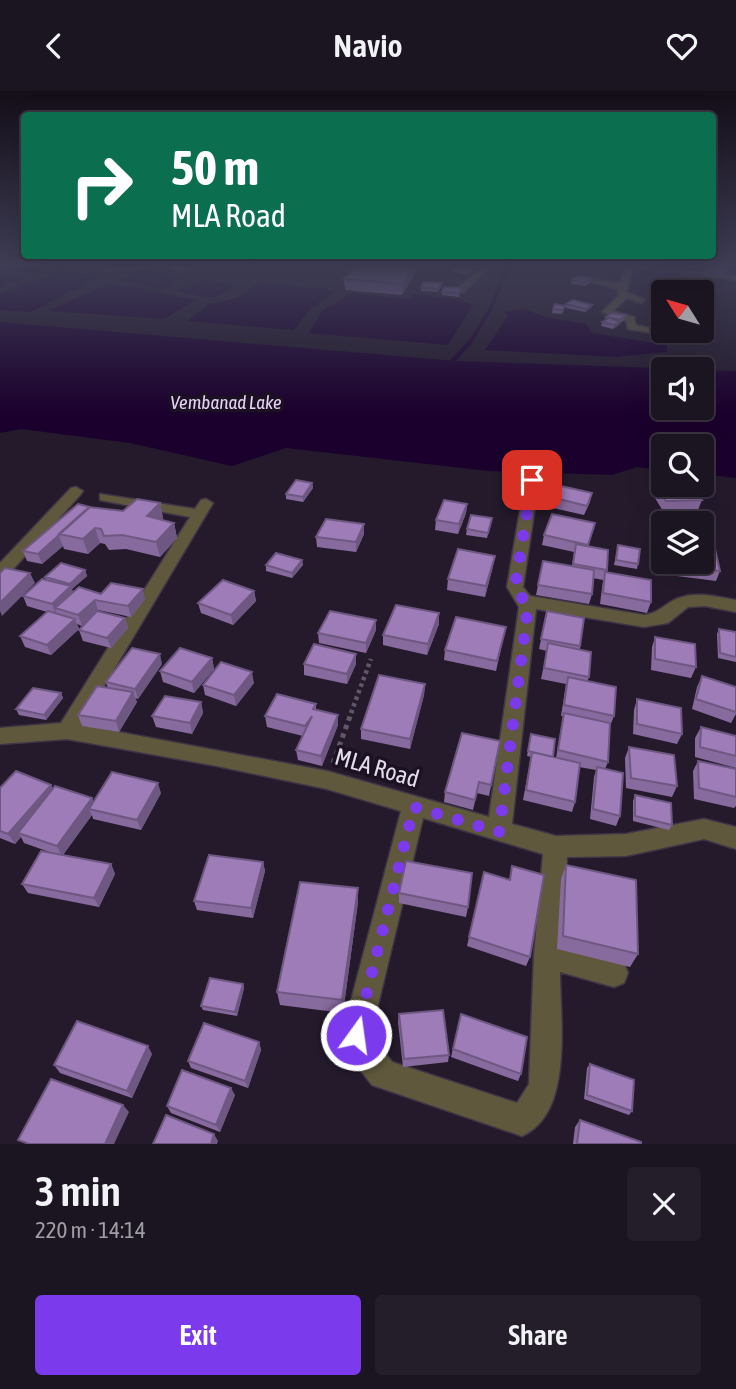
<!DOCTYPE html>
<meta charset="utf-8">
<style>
:root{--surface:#1b1421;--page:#241d2a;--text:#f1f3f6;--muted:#a09ea5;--line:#39333f;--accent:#7c3aed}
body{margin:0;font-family:"Asap Condensed",sans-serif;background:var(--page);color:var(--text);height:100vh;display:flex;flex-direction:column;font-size:26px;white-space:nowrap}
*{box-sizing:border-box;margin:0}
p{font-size:23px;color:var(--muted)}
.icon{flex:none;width:38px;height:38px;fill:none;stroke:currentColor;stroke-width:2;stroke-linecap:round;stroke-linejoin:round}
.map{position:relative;height:1053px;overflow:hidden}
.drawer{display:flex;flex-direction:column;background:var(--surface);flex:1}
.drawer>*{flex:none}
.top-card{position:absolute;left:21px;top:21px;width:695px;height:147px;border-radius:7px;box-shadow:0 7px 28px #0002,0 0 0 2px var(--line);background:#0b6e4f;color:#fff;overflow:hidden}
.needle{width:46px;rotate:307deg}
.buttons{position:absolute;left:651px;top:189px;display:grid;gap:14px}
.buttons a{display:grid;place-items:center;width:63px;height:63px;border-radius:7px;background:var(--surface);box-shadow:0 7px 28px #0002,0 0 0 2px var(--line);font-size:35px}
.pin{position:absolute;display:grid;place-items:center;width:60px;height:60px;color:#fff;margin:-30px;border-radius:14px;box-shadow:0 4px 10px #0006}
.me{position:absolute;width:77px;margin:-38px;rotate:14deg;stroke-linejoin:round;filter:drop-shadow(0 0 5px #0008)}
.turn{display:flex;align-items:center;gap:24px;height:147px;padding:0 35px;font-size:32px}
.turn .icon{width:91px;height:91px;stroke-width:2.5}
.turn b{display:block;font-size:49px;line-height:60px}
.round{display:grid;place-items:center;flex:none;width:74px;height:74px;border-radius:7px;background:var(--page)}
.headline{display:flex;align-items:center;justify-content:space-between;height:119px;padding:0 35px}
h1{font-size:42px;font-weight:600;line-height:52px}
.cta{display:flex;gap:14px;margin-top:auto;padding:14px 35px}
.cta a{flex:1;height:80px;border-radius:7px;background:var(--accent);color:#fff;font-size:28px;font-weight:600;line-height:80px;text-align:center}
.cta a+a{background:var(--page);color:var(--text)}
header{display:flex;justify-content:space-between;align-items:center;height:91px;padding:0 35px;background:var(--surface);font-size:32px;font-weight:600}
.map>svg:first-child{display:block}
.water{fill:#1b002d}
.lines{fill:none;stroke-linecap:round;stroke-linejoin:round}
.stream-far1{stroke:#1b002d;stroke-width:3.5}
.stream{stroke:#1b002d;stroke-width:4.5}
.street-casing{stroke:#3f3546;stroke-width:3}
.path-far1{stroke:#605768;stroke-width:4.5;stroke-dasharray:3.5 3.5;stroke-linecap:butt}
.path{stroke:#605768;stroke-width:5;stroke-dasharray:4.5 4.5;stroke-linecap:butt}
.street{fill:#60583d;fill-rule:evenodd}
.wall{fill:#876b9e}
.shaded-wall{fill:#6e5781}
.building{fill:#9d7cb8;stroke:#6e5781;stroke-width:2}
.route{stroke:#7c3aed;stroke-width:12;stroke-dasharray:0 21.6}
.labels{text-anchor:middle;stroke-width:7;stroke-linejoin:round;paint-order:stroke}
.far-water-label{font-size:19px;font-style:italic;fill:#e6d3f6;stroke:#1b1123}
.near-street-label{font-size:24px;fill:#e3dde9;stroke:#1b1123}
</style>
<header><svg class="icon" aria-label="back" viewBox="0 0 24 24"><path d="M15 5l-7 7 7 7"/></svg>Navio<svg class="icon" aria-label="heart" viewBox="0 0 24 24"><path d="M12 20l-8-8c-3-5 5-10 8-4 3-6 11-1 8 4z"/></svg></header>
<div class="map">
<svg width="736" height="1053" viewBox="0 0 736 1053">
<rect width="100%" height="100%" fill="#241a2c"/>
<path class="water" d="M0,176h44l1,3 -45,17z
M145,178l37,9 -18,11 -48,-9z
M59,180l45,4 -74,37 -30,-2v-17z
M203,188l31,5c-19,21 -31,12 -56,7z
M258,192l61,5 15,4 -24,17 -16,21 -107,-9 22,-16 30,-8z
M108,193l41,6 46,10 -31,19 -116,-8z
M352,202l57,6 5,-5 41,5 18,6 -25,40 -139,-12 13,-22z
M525,218l19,8 42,7 6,9 75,12v7l-52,5 -130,-7 23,-34 -3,-4z
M0,231l456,39 235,8h-28v39h39v-38l34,1v107l-34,-4v-28h-39v24l-26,-3 -25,8 -123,-4 -203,-23 -54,18 -102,-23 -109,-14 -21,4z"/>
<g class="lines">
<path class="stream-far1" d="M469,253l21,-34 17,-41"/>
<path class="stream" d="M447,276l23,-25"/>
<g class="street-casing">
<path id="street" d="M105,176h49l-48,4 -4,-2z
M482,176h9l-27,25h-6v-4z
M625,176h8l-7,25 19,8 -4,3 -14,-5 -14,13 21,6 2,8 24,5v4l-32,-5 -2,-8 -24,-9 16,-16v-7l-27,-7 4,-3 24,5z
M634,176h24l78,9v4z
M532,385l7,4 -16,107 7,9 114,19c16,-2 21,-12 35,-17 18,-7 39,-1 57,2v12l-31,-6 -17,1 -20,16 -24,4 -108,-18 -24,215 44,12 70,-2 78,-15 32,8v22l-32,-10 -78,17 -59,1 -6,88 63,18 4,10 -4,10 -10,4 -54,-15c0,46 14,142 -38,164l-150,-51 -18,-23 -12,-27 59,-224 -74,-22 -110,-23 -150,-27 -67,5v-16l61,-5 129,-206 -90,-17v-6l95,15 6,-9 5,-1 7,4 -132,222 246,46 162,46 30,-210 -12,-20 18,-107zM423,727l120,36 -9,101 -5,129 -12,19 -125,-41 -21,-28z
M76,396l7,4 -2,3 -75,83 -6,1v-15l71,-75z"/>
</g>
<path class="path-far1" d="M351,622l20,-54"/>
<path class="path" d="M333,672l19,-52"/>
<use href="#street" class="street"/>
</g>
<path class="wall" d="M171,176h20l-6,4 -13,-1z
M355,176h62v4l-15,24 -57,-5 -1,-11z
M728,176l-3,8 -19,-3 1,-3z
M454,178l21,2 -8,4 -13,-3z
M592,187l-1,4 -6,4 -14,-2 1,-4z
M421,196h20l-3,5 -17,-1z
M461,197l-2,9 -17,-2v-3z
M566,213l26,1 -1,3 -6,4 -19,-4z
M565,215l-3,8 -10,-1 1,-4z
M606,226l19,2 -12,10 -12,-3 1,-4 4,-2z
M653,389l49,20 -4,10 -35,1 -13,-21z
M312,392l1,5 -10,14 -17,-3v-5z
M555,407l35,4 -6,13 -31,-7z
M160,412l3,15 -2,2 13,3 3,15 -17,19 -34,-8 -17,1 -4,-6 -5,-1 -12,11 -24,-5 -1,-3 -21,18 -15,-3 -4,-10 67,-44 33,4z
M467,413l-1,9 -8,21 -23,-4 1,-10z
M492,427l-5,20 -21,-3 1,-6z
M595,432l-7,23 19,24 -1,2 45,30 -4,11 -47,-9 3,-24 -10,-2 -1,16 -3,10 -53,-9 7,-34 29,5 2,-14 -32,-7 2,-10z
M364,443l-8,18 -39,-5 -1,-10z
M618,454l20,19 -1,5 -23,-4z
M302,469l1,5 -11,13 -26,-7v-6z
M674,471h28l18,9 -4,10 -39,-5z
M493,475l-8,31 -38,-7 1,-11z
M85,479l2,6 -15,13 1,3 72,7 -14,18 -33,-7 -16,16 -5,-2 2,5 -28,26 -26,-8 -5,-11 27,-24 -20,-6 -4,-10 23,-16 -1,-3z
M254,500l2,10 -23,24 -32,-12 -3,-10z
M547,520l33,35v3l9,28 -2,5 27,34 -4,10 -2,36 -3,7 15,47 -4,10 -26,-7 4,-42 2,-7 -17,-3 -4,35 -3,10 -49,-12 8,-43 -4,-1 4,-22 22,23 3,1 7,-42h-2l5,-32 -25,-5 6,-28 -8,-2z
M439,522v11l-12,31 -44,-10v-10z
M125,527l3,10 -17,20 -28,-7 -4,-11z
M506,536l-10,44 -52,-11 1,-10z
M719,538l17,3v30l-18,-4 -1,-24z
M376,539l-10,23 -47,-10 -1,-10z
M655,546l41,30 -5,11 -40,-8 1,-23z
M356,563v10l-9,20 -43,-9v-11z
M212,567l2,11 -20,24 -31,-11 -3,-11z
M162,573l-24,35 -3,-1 2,4 -18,30 -37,-6 -4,-11 30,-27 -2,-6z
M702,585l34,11v27l-5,9 -39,-14 5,-22z
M254,592l-18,23 -31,-11 -2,-10z
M425,593l-1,11 -14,54 -49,-10v-10z
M61,602l2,5 -17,22 -27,-5 -3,-6z
M637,608l45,35 -5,10 -44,-10 1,-24z
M201,611l2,11 -11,21 -36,-7 -4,-11z
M316,613v6l22,15 -16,41 -24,-6 -2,-10 7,-14 -36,-9 -2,-11z
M701,636l35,9v32l-41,-11v-19z
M500,650l-11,55 -12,-3 -4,17 -29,-8 1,-10z
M629,656l48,39 -5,11 -46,-9 -1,-30z
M698,670l38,8v37l-2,2 -40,-9 -1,-28z
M51,694l2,4 39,9 1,3 68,-8 -20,37 -48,-11 -1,-4 -29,40 48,9 4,10 -16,33 -71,-14 -6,-9 33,-30 -31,-11 -3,-6 -6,7 -15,-6v-50z
M635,704l37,30 -3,5 -36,-9v-20z
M263,771l2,9 -12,47 -56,-8 -3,-9z
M566,774l72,89 -8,13 -73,-18 4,-70z
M484,781l46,85 -4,9 -59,-20z
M399,802l69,14 -2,10 -67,-14z
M358,811l-15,111 -63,-8 -3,-13z
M243,893l1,4 -7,28 -34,-6 -2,-4z
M399,923l50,41 -1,7 -45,5 -5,-45z
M461,923l60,60 -3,7 -67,-24z
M259,951l2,8 -13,38 -57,-20 -3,-7z
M152,963l-20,44 -72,-25 -6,-8z
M590,973l42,47 -3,4 -45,-16 3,-31z
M235,1004l-15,37 -49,-19 -4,-7z
M580,1029l61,24h-68l2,-17z"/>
<path class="shaded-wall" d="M414,176h3v4l-15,24 1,-11z
M475,176v4l-8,4 1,-4z
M592,214l-1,3 -6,4 1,-3z
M620,231l-1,3 -6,4 1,-4z
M312,392l1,5 -10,14v-5z
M592,402l-2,9 -6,13 3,-9z
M160,412l3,15 -13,12 -3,-14z
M467,413l-1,9 -8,21 1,-10z
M174,432l3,15 -17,19 -4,-15z
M364,433v10l-8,18v-10z
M95,437l5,15 -12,11 -5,-15z
M59,445l4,10 -21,18 -4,-10z
M495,465l-2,10 -8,31 1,-11z
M302,469l1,5 -11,13v-5z
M85,479l2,6 -15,13 2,8 -19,11 2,5 -1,1 -4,-10 19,-18 -1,-2z
M30,482l5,10 -33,33 -2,-5v-8z
M143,498l2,10 -14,18 -3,-11z
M254,500l2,10 -23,24 -2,-10z
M95,509l3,10 -16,16 -4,-11z
M439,522v11l-12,31 1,-11z
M125,527l3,10 -17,20 -4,-10z
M75,528l4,10 -28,26 -4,-10z
M376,529v10l-10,23v-10z
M160,563l2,10 -24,35 -3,-10z
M356,563v10l-9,20v-10z
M212,567l2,11 -20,24 -2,-11z
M252,581l2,11 -18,23 -2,-11z
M425,593l-1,11 -14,54v-10z
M133,601l4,10 -18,30 -3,-11z
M61,602l2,5 -17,22 -2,-5z
M201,611l2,11 -11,21 -2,-11z
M338,624v10l-16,41 -1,-10z
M158,692l3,10 -20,37 -4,-10z
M51,694l5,10 -38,38 3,4 -6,7 -7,-10z
M92,707l5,11h-8l3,6 -30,41 -5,-10z
M263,771l2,9 -12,47 -2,-10z
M111,773l4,10 -16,33 -5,-9z
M358,797v14l-15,111 -1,-13z
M243,893l1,4 -7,28 -2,-4z
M259,951l2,8 -13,38 -3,-7z
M148,955l4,8 -20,44 -5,-7z
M231,997l4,7 -15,37 -4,-7z
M123,1014l6,7 -15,32h-9z
M214,1043l4,7 -1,3h-6z"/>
<path class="building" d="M355,176h59l-11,17 -59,-5z
M458,176h17l-7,4 -14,-2z
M709,176h19l-2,4 -19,-2z
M578,185l14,2 -7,5 -13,-3z
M424,191l18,1 -4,6 -17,-2z
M444,196l17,1 -2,5 -17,-1z
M573,209l19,5 -6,4 -20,-5z
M555,213l10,2 -2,4 -10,-1z
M612,222l14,2 -6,5 -9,-2 9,4 -6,3 -12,-3 7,-4 -3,-1z
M296,389l16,3 -9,14 -17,-3z
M653,389h10v5h27l12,15 -36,1z
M561,395l31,7 -5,13 -32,-8z
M137,408l23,4 -13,13 27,7 -18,19 -34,-7 -18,1 -3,-7 -6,-1 -12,11 -24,-5 30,-27 34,4z
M444,409l23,4 -8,20 -23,-4z
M78,413l12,3 -52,47 -15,-3z
M552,423l43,9 -7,22 -44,-10z
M471,424l21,3 -4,15 -21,-4z
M326,428l38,5 -8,18 -40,-5z
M702,448l11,1 7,31 -39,-5 -1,-4h22z
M576,453l32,6 -1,20 -34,-6z
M618,454l22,4 -2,15 -22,-4z
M458,458l37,7 -9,30 -38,-7z
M276,462l26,7 -10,13 -26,-8z
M543,470l51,9 -2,24 -54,-9z
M61,472l24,7 -15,14 -25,-7z
M5,477l25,5 -30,30v-30z
M605,481l46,8v22l-48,-9z
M42,488l29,7 -19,18 -29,-8z
M223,489l31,11 -23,24 -33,-12z
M111,492l32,6 -15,17 -33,-6 -17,15 -23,-7 24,-21 22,7z
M396,514l43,8 -11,31 -45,-9z
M48,520l27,8 -28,26 -27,-9z
M97,520l28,7 -18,20 -28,-8z
M330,520l46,9 -10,23 -48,-10z
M547,520l37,7 -4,28 -39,-7z
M456,526l50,10 -9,34 -52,-11z
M719,538l17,3v25l-16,-4z
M655,546l40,7 1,23 -41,-8z
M548,552l43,9 -2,25 -45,-9z
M314,553l42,10 -9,20 -43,-10z
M132,557l28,6 -25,35 -29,-7z
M180,557l32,10 -20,24 -32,-11z
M221,571l31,10 -18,23 -31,-10z
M379,584l46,9 -15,55 -49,-10z
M702,585l34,11v25l-40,-13z
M568,586l48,10 -2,29 -50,-11z
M97,595l36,6 -17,29 -38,-6z
M33,597l28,5 -17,22 -28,-6z
M277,603l39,10 -3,5 25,6 -17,41 -25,-6 16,-34 -7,10 -40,-10z
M165,605l36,6 -11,21 -38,-7z
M637,608l44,9 1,26 -45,-10z
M564,622l46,10 -2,39 -50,-12z
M701,636l35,9v20l-36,-9z
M462,642l38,8 -9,44 -12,-3 -4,18 -30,-8z
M531,643l24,5 -2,18 -25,-6z
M629,656l45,8 3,31 -46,-8z
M532,661l48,11 -5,39 -49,-12z
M698,670l38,8v28l-37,-9z
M597,676l26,6 -3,43 -27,-7z
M16,680l35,14 -43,49 -8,-3v-43z
M112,681l46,11 -21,37 -48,-11z
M55,695l37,12 -35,48 -39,-13z
M635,704l36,8 1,22 -37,-9z
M41,760l70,13 -17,34 -72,-14z
M209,764l54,7 -12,46 -57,-7z
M406,770l66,12 -4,34 -69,-14z
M566,774l70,15 2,74 -75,-18z
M512,775l32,9 -14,82 -61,-20 15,-65 26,8z
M300,791l58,6 -16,112 -65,-8z
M210,887l33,6 -8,28 -34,-6z
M443,919l6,45 -45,4 -5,-45z
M461,923l66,23 -6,37 -68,-25z
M77,930l71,25 -21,45 -73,-26z
M204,932l55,19 -14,39 -57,-20z
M590,973l44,16 -2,31 -45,-16z
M182,979l49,18 -15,37 -49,-19z
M51,988l72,26 -18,39h-76l-11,-4z
M166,1024l48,19 -3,10h-58z
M580,1029l61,22v2h-64z"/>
<linearGradient id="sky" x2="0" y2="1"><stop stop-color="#140e18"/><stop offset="0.54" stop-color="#3f3e56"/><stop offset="1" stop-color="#3f3e56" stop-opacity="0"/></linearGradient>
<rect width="736" height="323" fill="url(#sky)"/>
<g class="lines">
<path class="route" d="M356,944l58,-228 85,25 29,-225 -13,-20 17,-107"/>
</g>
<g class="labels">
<g class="far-water-label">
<text x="226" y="318">Vembanad Lake</text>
</g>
<g class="near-street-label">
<text transform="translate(377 677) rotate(16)" y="8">MLA Road</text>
</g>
</g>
</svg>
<div class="buttons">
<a><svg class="needle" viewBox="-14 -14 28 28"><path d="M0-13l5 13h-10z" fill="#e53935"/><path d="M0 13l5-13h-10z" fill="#a09ea5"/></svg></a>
<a><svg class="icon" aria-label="sound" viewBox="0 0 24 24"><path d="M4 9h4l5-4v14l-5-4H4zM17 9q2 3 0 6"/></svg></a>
<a><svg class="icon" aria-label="search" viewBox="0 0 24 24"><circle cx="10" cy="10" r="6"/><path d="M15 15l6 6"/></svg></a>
<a><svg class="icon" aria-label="layers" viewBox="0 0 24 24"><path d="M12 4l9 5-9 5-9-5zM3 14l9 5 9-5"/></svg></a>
</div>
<div class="pin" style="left:532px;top:389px;background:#d93025"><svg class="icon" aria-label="arrive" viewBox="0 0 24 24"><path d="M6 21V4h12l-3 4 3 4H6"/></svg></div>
<svg class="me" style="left:356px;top:944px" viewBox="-20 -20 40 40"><circle r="17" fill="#7c3aed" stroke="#fff" stroke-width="3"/><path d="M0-11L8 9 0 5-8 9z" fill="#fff"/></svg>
<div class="top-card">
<div class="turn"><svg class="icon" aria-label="right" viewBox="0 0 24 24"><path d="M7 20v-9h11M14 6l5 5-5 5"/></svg><div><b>50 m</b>MLA Road</div></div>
</div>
</div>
<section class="drawer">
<div class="headline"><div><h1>3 min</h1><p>220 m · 14:14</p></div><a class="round"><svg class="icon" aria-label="close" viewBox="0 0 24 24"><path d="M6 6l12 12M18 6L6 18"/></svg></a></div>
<div class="cta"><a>Exit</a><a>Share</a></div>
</section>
